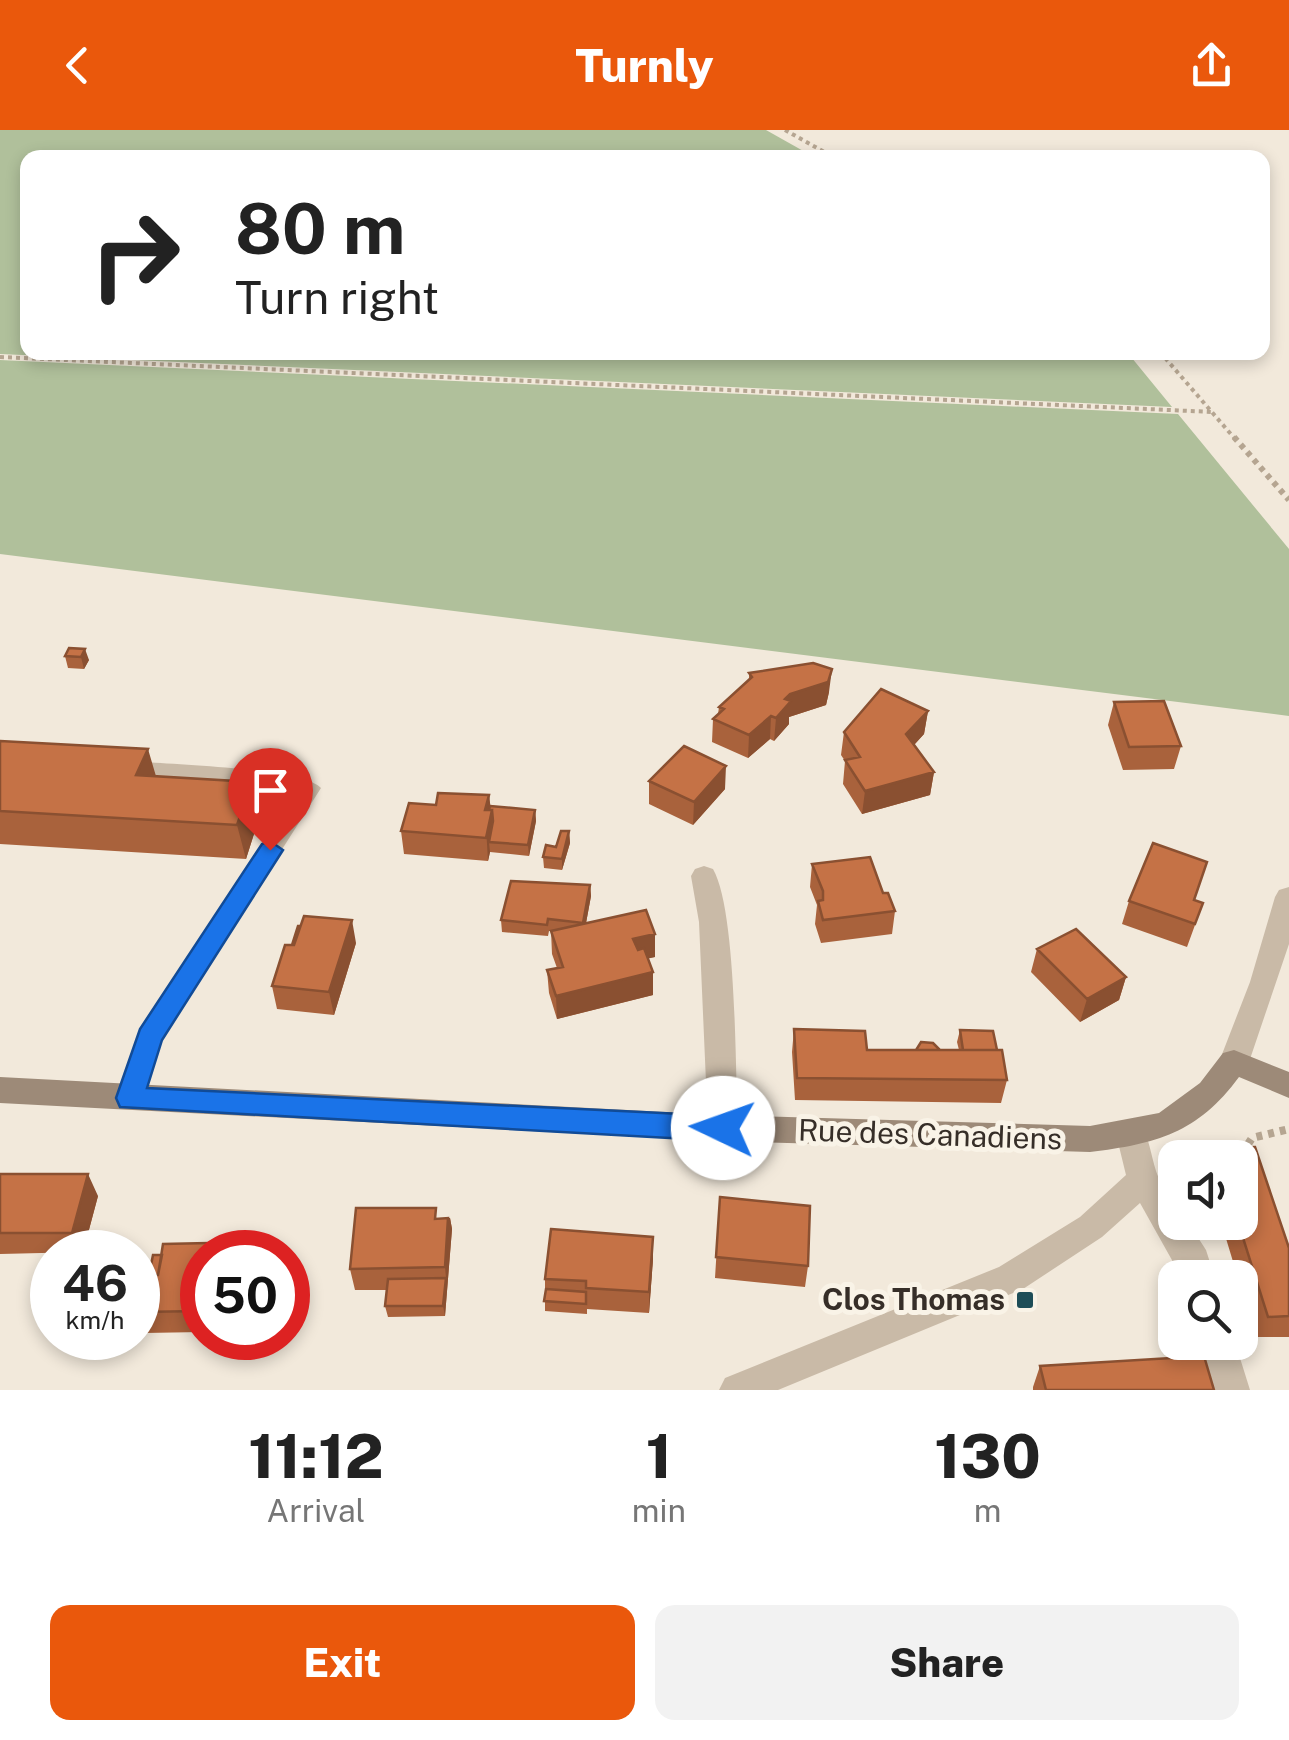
<!DOCTYPE html>
<style>
:root{--surface:#fff;--page:#f2f2f2;--text:#222;--muted:#767676;--accent:#ea580c}
body{margin:0;font-family:"Public Sans",sans-serif;background:var(--page);color:var(--text);height:100vh;display:flex;flex-direction:column;font-size:38px;white-space:nowrap}
*{box-sizing:border-box;margin:0}
p{font-size:32px;color:var(--muted)}
.icon{flex:none;width:55px;height:55px;fill:none;stroke:currentColor;stroke-width:2;stroke-linecap:round;stroke-linejoin:round}
.map{position:relative;height:1260px;overflow:hidden}
.panel{display:flex;flex-direction:column;background:var(--surface);flex:1}
.panel>*{flex:none}
.top-card{position:absolute;left:20px;top:20px;width:1250px;height:210px;border-radius:20px;box-shadow:0 5px 15px #0003;background:#fff;color:var(--text);overflow:hidden}
.buttons{position:absolute;left:1158px;top:1010px;display:grid;gap:20px}
.buttons a{display:grid;place-items:center;width:100px;height:100px;border-radius:20px;background:var(--surface);box-shadow:0 5px 15px #0003;font-size:50px}
.speed{position:absolute;left:30px;top:1100px;display:flex;gap:20px;font-size:50px;font-weight:700;text-align:center}
.speed>*{display:grid;place-content:center;width:130px;height:130px;border-radius:50%;background:var(--surface);box-shadow:0 5px 15px #0003;line-height:1}
.speed small{font-size:25px;font-weight:400}
.speed .limit{border:15px solid #d22;background:#fff;color:#111}
.pin{position:absolute;display:grid;place-items:center;width:85px;height:85px;color:#fff;margin:-102px -42px;border-radius:50% 50% 50% 0;rotate:-45deg;box-shadow:0 0 10px #0007}
.pin .icon{rotate:45deg}
.me{position:absolute;width:110px;margin:-55px;rotate:273deg;stroke-linejoin:round;filter:drop-shadow(0 0 8px #0008)}
.turn{display:flex;align-items:center;gap:35px;height:210px;padding:0 50px;font-size:45px}
.turn .icon{width:130px;height:130px;stroke-width:2.5}
.turn b{display:block;font-size:70px;line-height:85px}
.eta{display:flex;justify-content:space-evenly;align-items:center;height:170px;text-align:center}
.eta b{font-size:60px;font-weight:800;line-height:70px}
.action{display:flex;gap:20px;margin-top:auto;padding:20px 50px}
.action a{flex:1;height:115px;border-radius:20px;background:var(--accent);color:#fff;font-size:40px;font-weight:800;line-height:115px;text-align:center}
.action a+a{background:var(--page);color:var(--text)}
header{display:flex;justify-content:space-between;align-items:center;height:130px;padding:0 50px;background:var(--accent);color:#fff;font-size:45px;font-weight:800}
.map>svg:first-child{display:block}
.green{fill:#b0c09b}
.lines{fill:none;stroke-linecap:round;stroke-linejoin:round}
.path-far2{stroke:#b5a591;stroke-width:4;stroke-dasharray:4 4;stroke-linecap:butt}
.path-far1{stroke:#b5a591;stroke-width:6;stroke-dasharray:5 5;stroke-linecap:butt}
.path{stroke:#b5a591;stroke-width:8;stroke-dasharray:6 6;stroke-linecap:butt}
.service{fill:#c9baa7;fill-rule:evenodd}
.minor{fill:#c9baa7;fill-rule:evenodd}
.tertiary{fill:#c9baa7;fill-rule:evenodd}
.secondary{fill:#9d8a78;fill-rule:evenodd}
.wall{fill:#a9623c}
.shaded-wall{fill:#8a5031}
.building{fill:#c57246;stroke:#8a5031;stroke-width:2.5}
.route{fill:#1a73e8;stroke:#114b97;stroke-width:2.5}
.poi-dot{fill:#1e4d57;stroke:#f9f3e7;stroke-width:4}
.labels{text-anchor:middle;stroke-width:10;stroke-linejoin:round;paint-order:stroke}
.near-street-label{font-size:30px;fill:#362e28;stroke:#f9f3e7}
.near-poi-label{font-size:30px;font-weight:bold;fill:#362e28;stroke:#f9f3e7;text-anchor:end}
</style>
<header><svg class="icon" aria-label="back" viewBox="0 0 24 24"><path d="M15 5l-7 7 7 7"/></svg>Turnly<svg class="icon" aria-label="share" viewBox="0 0 24 24"><path d="M12 15V3M7 8l5-5 5 5M5 13v7h14v-7"/></svg></header>
<div class="map">
<svg width="1289" height="1260" viewBox="0 0 1289 1260">
<rect width="100%" height="100%" fill="#f2e9db"/>
<path class="green" d="M0,0h766l48,27 -786,1v194h1099l45,55 -1172,-53z
M0,230l1178,54 111,135v167l-1289,-162z"/>
<g class="lines">
<path class="path-far2" d="M785,0l50,28
M1160,222l76,88
M0,227l1213,55"/>
<path class="path-far1" d="M1234,307l55,63"/>
<path class="path" d="M1229,1028l15,-8 8,-12 37,-9"/>
<path class="service" d="M130,631c33,3 174,7 191,27l-160,252 -19,59 -3,7 -9,3 -9,-3 -3,-7 24,-69 155,-237 -38,-8 -136,-12 -3,-5z"/>
<path class="minor" d="M704,736l9,3c24,42 22,203 25,259l-4,9 -11,4 -11,-4 -4,-9 -9,-206 -8,-46 4,-7z
M1131,991l11,4c7,14 9,30 14,46 7,20 19,29 19,51h13l18,28 9,28h-33l-42,-75 -38,34 -79,52 -245,101h-59l6,-12 274,-111 81,-50 46,-42 -10,-41 4,-9z
M1201,1212h34l15,48h-36z"/>
<path class="tertiary" d="M1289,757v57l-40,118 -4,9 -11,3 -11,-3 -4,-9 31,-80 25,-85 4,-7z"/>
<path class="secondary" d="M1234,920l55,22v26l-50,-21c-41,56 -83,67 -149,75l-367,-11 -723,-38v-26l723,38 367,11 69,-13 41,-30 23,-30z"/>
</g>
<path class="wall" d="M69,518l20,12 -5,9 -16,-1 -3,-12z
M749,543l80,19 -3,13 -37,12v7l-15,17 -4,-2 -22,19 -36,-16 1,-23 5,-5 1,-7 30,-27z
M1114,572l67,44 -7,23 -51,1 -15,-45z
M928,581l-4,23 -10,11 20,27 -4,23 -68,19 -19,-30 2,-23 -4,-6 3,-23z
M0,611l156,35 104,39 -14,44 -246,-15z
M649,651l76,8 -32,36 -44,-21z
M489,665l1,11 45,4 1,11 -7,35 -39,-4 -2,9 -84,-7 -3,-23 35,-26z
M569,701l1,12 -8,27 -18,-2 -1,-11 13,-10z
M812,734l71,29 12,18 -3,23 -71,9 -6,-19 2,-19 -7,-18z
M590,755l1,11 -5,27 69,34 -7,1 5,37 -96,24 -8,-26 -2,-23 10,-2 -5,-14 -1,-23h-2l-1,5 -46,-4 -1,-12z
M1194,770l9,3 -16,44 -65,-23 7,-23z
M356,813l-22,72 -57,-6 -5,-23z
M1037,819l89,28 -7,23 -39,22 -49,-50z
M794,899l73,21h92l-2,-8 3,-12 37,20 10,30 -6,23 -206,-3 -3,-48z
M1255,1017l34,101v89h-33l-16,-53v-6h-2l-17,-56h19v-64h-29l4,-10z
M0,1044l98,22 -15,56 -83,2z
M720,1067l88,69 -3,21 -90,-9z
M438,1088h12l2,11 -7,87 -57,1 -3,-11 2,-16h-32l-5,-21z
M259,1112l3,10h-60v80l-58,1 -6,-15v-18l11,-25 13,-20z
M653,1129l-4,54 -62,-4v-4v9l-42,-3v-32z
M288,1142l17,10 -5,44h-12z
M1040,1236l174,24h-181v-3z"/>
<path class="shaded-wall" d="M85,519l4,11 -5,9 -3,-12z
M832,539l-3,23 -3,13 -37,12v7l-15,17 2,-23 9,-19 5,-5z
M928,581l-4,23 -21,23 3,-23z
M771,586l-1,23 -22,19 1,-23z
M148,619l10,34 -22,-8z
M726,636l-1,23 -32,36 1,-23z
M934,642l-4,23 -68,19 3,-23z
M252,652l8,33 -14,44 -9,-34z
M489,665l5,38 -5,9 1,10 -2,9 -3,-51z
M535,680l1,11 -7,35 -1,-11z
M569,701l1,12 -8,27v-11z
M590,755l1,11 -7,38 -1,-11z
M352,790l4,23 -22,72 -5,-23z
M655,804v23l-18,4 -4,-22z
M653,842v23l-96,24 -1,-23z
M1126,847l-7,23 -39,22 7,-23z
M88,1044l10,22 -15,56h-2l-9,-19z
M448,1088h2l2,11 -7,87 -2,-10 3,-28 -1,-11z
M653,1107v22l-4,54v-21z
M302,1141l3,11 -5,44 -4,-10z"/>
<path class="building" d="M69,518l16,1 -4,8 -16,-1z
M813,533l19,6 -4,13 -38,12 -5,5 6,2 -15,17 -5,-2 -22,19 -36,-16 11,-10 -5,-2 33,-30 -3,-4z
M881,559l47,22 -22,23 28,38 -69,19 -20,-31 15,-3 -16,-25z
M1164,571l17,45 -52,1 -15,-45z
M0,611l148,8 -12,26 116,7 -15,43 -237,-14z
M684,616l42,20 -32,36 -45,-21z
M438,663l51,2 -4,15h7l-6,28 -85,-7 8,-28 27,2z
M490,676l45,4 -7,35 -39,-3 4,-21 -1,-11h-3z
M561,701h8l-7,28 -19,-2 3,-12 10,2z
M1153,713l54,19 -13,38 9,3 -8,21 -66,-23z
M870,727l13,36h5l7,18 -72,9 -5,-19 5,-1v-9l-11,-27z
M511,751l79,4 -7,38 -35,-4 -1,6 -46,-5z
M646,780l9,24 -22,5 5,11 6,-2 9,24 -97,24 -9,-26 16,-3 -12,-36z
M304,786l48,4 -23,72 -57,-6 13,-41h9z
M298,796h2l-6,19h-2z
M1076,799l50,48 -39,22 -50,-50z
M794,899l71,2 2,19h135l5,30 -210,-2z
M960,900l33,1 4,19h-34z
M921,912l12,1 7,7h-24z
M1255,1017l34,101v68l-21,1 -30,-95h2v-64h-22l-3,-10z
M0,1044h88l-16,59h-72z
M720,1067l90,9 -2,60 -92,-9z
M356,1078h80l-1,11 13,-1 -3,49 -95,2z
M551,1099l102,8 -4,55 -63,-4v-7l-41,-2z
M259,1112l-2,10h-55v59l-64,1v-12l4,-25h16l5,-31z
M153,1125h9l-4,20h-9z
M302,1141l-6,45h-8v-44z
M446,1148l-3,28h-58l3,-27z
M546,1159l40,3v12l-42,-3z
M1204,1226l10,34h-168l-6,-24z"/>
<path class="route" d="M270,711l13,9 -121,190 -15,48 576,28 10,4 4,8 -4,9 -10,4 -603,-34 -4,-9 24,-69 122,-185z"/>
<rect class="poi-dot" x="1015" y="1160" width="20" height="20" rx="5"/>
<g class="labels">
<g class="near-street-label">
<text transform="translate(930 1005) rotate(2)" y="10">Rue des Canadiens</text>
</g>
<g class="near-poi-label">
<text x="1005" y="1180">Clos Thomas</text>
</g>
</g>
</svg>
<div class="buttons">
<a><svg class="icon" aria-label="sound" viewBox="0 0 24 24"><path d="M4 9h4l5-4v14l-5-4H4zM17 9q2 3 0 6"/></svg></a>
<a><svg class="icon" aria-label="search" viewBox="0 0 24 24"><circle cx="10" cy="10" r="6"/><path d="M15 15l6 6"/></svg></a>
</div>
<div class="speed"><div>46<small>km/h</small></div><div class="limit">50</div></div>
<div class="pin" style="left:270px;top:720px;background:#d93025"><svg class="icon" aria-label="arrive" viewBox="0 0 24 24"><path d="M6 21V4h12l-3 4 3 4H6"/></svg></div>
<svg class="me" style="left:723px;top:998px" viewBox="-20 -20 40 40"><circle r="19" fill="#fff"/><path d="M0-13L10 11 0 6-10 11z" fill="#1a73e8"/></svg>
<div class="top-card">
<div class="turn"><svg class="icon" aria-label="right" viewBox="0 0 24 24"><path d="M7 20v-9h11M14 6l5 5-5 5"/></svg><div><b>80 m</b>Turn right</div></div>
</div>
</div>
<section class="panel">
<div class="eta">
<div><b>11:12</b><p>Arrival</p></div>
<div><b>1</b><p>min</p></div>
<div><b>130</b><p>m</p></div>
</div>
<div class="action"><a>Exit</a><a>Share</a></div>
</section>
